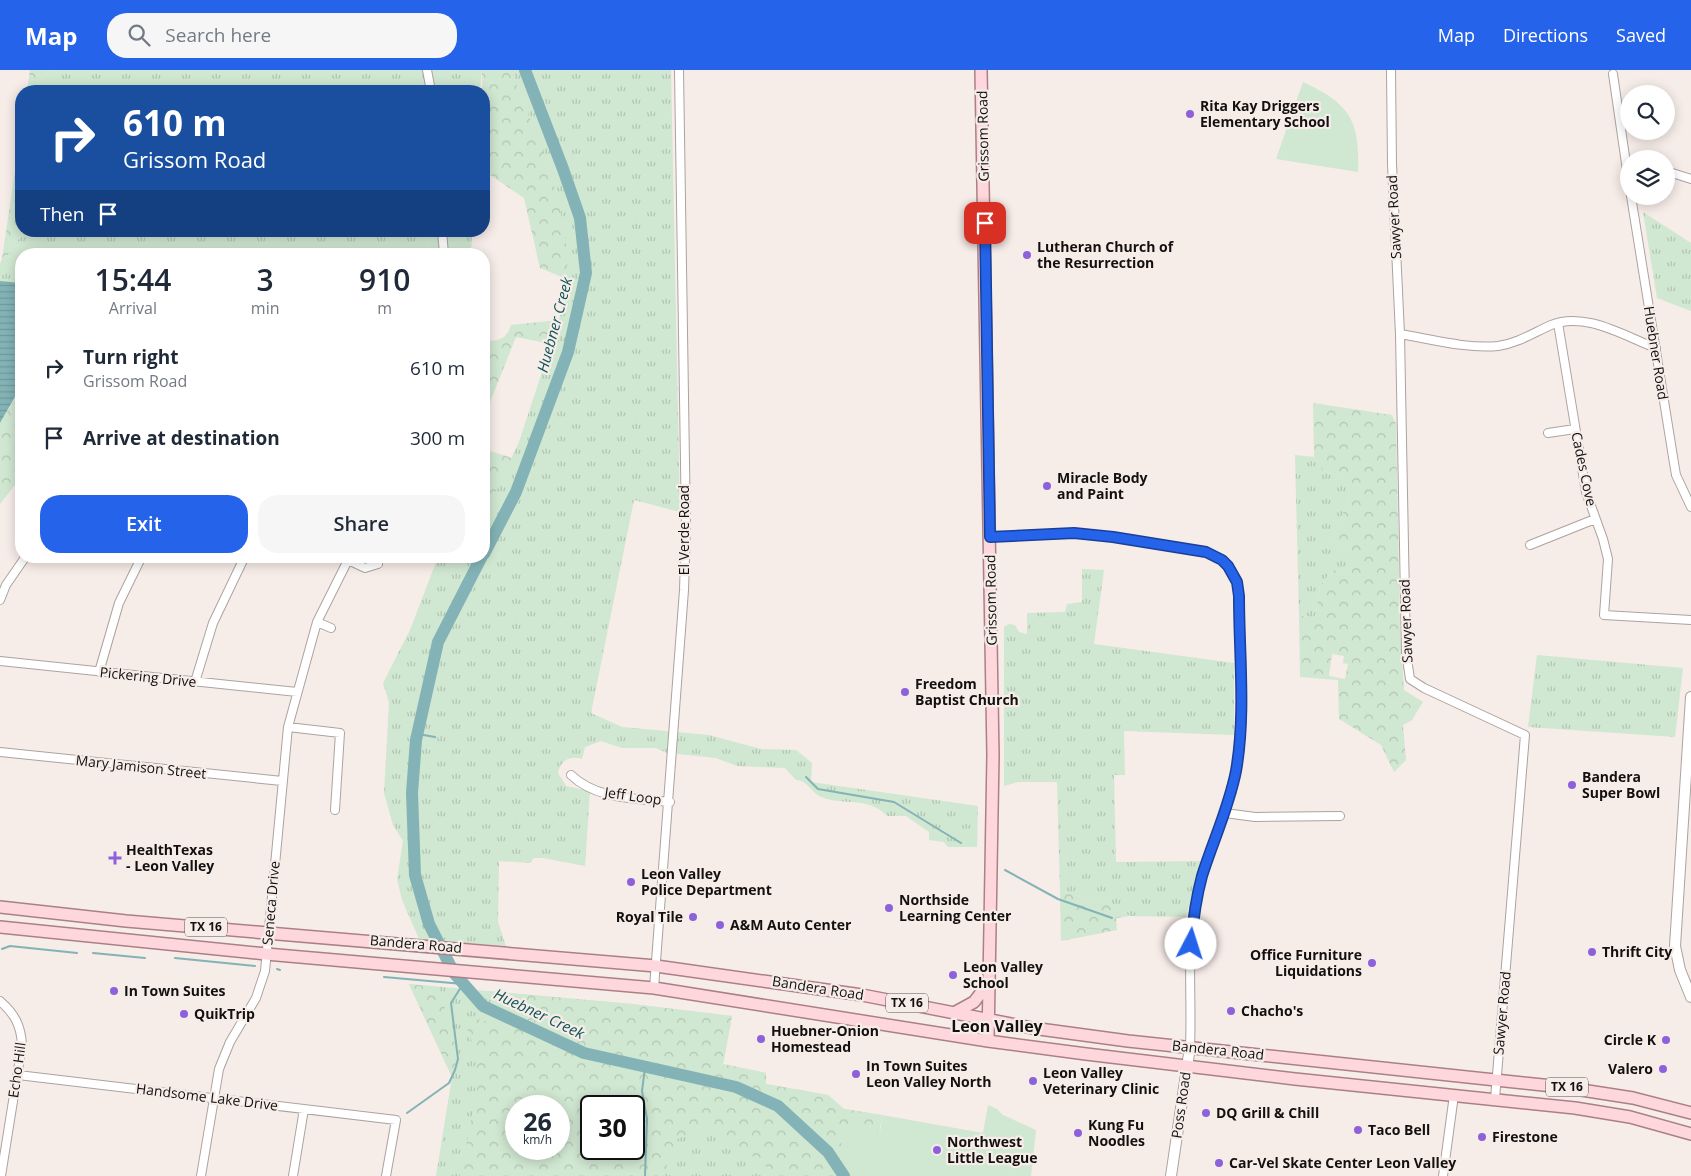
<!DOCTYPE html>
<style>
:root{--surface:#fff;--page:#f6f6f7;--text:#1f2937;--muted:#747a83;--accent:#2563eb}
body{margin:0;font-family:"Open Sans",sans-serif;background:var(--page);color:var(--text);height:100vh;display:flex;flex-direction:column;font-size:19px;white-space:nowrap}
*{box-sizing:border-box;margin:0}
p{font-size:16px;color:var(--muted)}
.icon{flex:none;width:28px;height:28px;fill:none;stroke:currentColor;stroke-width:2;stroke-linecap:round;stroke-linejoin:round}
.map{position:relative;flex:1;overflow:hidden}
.sheet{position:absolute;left:15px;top:178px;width:475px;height:315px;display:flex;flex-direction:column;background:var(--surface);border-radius:20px;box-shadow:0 2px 12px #0003}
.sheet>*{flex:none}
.guide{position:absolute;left:15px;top:15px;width:475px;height:152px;border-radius:20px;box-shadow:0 2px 12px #0003;background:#1a4fa0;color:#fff;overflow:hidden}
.tools{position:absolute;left:1620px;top:15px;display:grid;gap:10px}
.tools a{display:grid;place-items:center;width:55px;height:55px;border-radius:50%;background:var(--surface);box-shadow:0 2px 12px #0003;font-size:25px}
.speed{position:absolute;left:505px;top:1025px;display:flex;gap:10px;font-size:25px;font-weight:700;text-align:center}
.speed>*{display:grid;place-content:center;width:65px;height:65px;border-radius:50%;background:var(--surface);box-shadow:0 2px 12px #0003;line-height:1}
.speed small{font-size:12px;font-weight:400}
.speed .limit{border:2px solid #111;border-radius:8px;background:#fff;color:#111}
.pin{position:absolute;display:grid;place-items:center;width:42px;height:42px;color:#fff;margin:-21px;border-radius:10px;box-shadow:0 2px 8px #0006}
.me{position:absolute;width:55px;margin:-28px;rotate:5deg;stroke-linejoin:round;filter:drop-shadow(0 0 4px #0008)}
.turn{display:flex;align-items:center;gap:18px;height:105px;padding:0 25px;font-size:22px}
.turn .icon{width:65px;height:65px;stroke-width:2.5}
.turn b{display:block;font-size:35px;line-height:42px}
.then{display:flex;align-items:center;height:48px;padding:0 25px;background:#0003;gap:10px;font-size:19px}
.eta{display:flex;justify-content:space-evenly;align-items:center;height:85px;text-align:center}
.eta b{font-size:30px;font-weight:600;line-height:35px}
.button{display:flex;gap:10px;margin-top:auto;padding:10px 25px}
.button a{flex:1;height:58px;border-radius:20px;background:var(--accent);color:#fff;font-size:20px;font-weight:600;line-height:58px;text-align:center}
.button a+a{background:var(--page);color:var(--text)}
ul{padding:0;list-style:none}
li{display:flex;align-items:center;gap:15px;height:70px;padding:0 25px}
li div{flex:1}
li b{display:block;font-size:19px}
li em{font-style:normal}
header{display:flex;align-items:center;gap:30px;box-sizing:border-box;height:70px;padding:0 25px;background:var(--accent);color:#fff}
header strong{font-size:24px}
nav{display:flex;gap:28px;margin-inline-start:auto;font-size:18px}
.search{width:350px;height:45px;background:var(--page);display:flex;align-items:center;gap:12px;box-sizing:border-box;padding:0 18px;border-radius:20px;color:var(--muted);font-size:19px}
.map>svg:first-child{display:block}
.grass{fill:url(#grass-tufts);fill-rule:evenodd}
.forest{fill:url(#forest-crowns);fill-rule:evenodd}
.pitch{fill:#d0e7d1}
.water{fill:url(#water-rules)}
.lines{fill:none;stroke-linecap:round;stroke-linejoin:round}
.stream{stroke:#83b3b6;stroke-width:2}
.river{stroke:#83b3b6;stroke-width:12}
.street-casing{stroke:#aca39f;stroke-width:10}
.secondary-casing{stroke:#aca39f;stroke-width:12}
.primary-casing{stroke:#ab8085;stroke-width:14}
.street{stroke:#fff;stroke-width:8}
.secondary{stroke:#fff;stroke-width:10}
.primary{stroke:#fed7dc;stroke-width:11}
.route-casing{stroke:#184099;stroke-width:12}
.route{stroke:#2563eb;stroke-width:9}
.poi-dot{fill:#8d61db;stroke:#f6ece8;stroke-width:2}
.labels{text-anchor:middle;stroke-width:4.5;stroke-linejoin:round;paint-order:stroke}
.shield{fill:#f6ece8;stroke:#575250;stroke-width:1}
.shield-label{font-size:12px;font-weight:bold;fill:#13100f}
.poi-label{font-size:14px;font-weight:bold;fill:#13100f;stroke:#f6ece8;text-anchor:start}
.street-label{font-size:14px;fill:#13100f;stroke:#f6ece8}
.water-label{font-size:15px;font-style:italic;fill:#0f555a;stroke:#f6ece8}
.quarter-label{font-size:16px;font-weight:bold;fill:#13100f;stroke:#f6ece8}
</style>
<header>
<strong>Map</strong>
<div class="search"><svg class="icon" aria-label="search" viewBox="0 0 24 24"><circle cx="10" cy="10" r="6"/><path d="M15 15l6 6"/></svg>Search here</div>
<nav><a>Map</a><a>Directions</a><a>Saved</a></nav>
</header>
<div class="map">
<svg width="1691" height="1106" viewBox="0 0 1691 1106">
<defs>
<pattern id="grass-tufts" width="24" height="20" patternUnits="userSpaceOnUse" patternTransform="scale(1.25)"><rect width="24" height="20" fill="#d0e7d1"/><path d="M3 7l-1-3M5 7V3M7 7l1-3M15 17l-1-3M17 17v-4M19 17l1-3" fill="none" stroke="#b2c5b2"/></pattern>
<pattern id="forest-crowns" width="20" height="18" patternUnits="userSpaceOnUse" patternTransform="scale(1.25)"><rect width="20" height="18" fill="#d0e7d1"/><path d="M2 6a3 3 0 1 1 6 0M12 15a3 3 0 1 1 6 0" fill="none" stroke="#b2c5b2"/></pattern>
<pattern id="water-rules" width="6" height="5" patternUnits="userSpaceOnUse" patternTransform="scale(1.25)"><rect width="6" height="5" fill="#83b3b6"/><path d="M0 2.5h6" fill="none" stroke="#70999b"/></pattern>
</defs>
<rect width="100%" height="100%" fill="#f6ece8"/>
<path class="grass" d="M57,0h425l-2,21h-447c6,-10 11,-19 24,-21z
M511,0h160l9,442 -46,-12 -43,213 31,14 87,8 52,14 35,1 16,13 -1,19 167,24 -1,41h-29l-4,-5 -15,-2v-8l-23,-16h-19c-19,-20 -43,-10 -66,-19 -10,-5 -14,-17 -25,-17l-11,-12 -48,-2 -21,-8 -49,-5 -11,-5h-34l-21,-7 -16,6 -3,12c-11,-4 -22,1 -24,14l8,13 24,5 -5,75 -42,-8h-9l-4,5 -31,-2 -1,61 8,24 -87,-7 -17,-39 -5,-21 6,-38 -10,-16 -9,-32 5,-91 -6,-19 27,-53 28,-73 24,5 3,-6h19v-39l35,-75 40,-122 8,-41 -18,-109z
M1643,142l48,31v68l-34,-13z
M29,161h404l-9,23h-403v135l-21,34v-159l2,-5 6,-4 8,-14z
M445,161h27l-1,23h-24z
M1295,385l19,2 9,14 20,6 6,11 -2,14 -14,37 17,14v21l-17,-4 -13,16 -5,33 -16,-4z
M1082,499l22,1 -10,74 140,19v72l-110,-4 1,44h-11l2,87 85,-1 -15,56 -56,-1 -23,-12 -47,-13 -3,-109h-39l-14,4v-159l5,-3 6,1 4,7 8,2v-21l38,-1 2,-8 15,-2z
M1537,585l146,13 -8,69 -147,-10z
M409,914l223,20 100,12 -9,48 43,9v11l62,11 16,14 38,6 -46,61h-400l16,-99zM516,1036h43v43h-43zM591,1036h43v43h-43z"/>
<path class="forest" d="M30,0h27c-13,2 -18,11 -24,21h-6z
M482,0h29c25,67 60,136 56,209l-27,-11 -16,-70 -40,-27z
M15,101l6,6v54h8l-13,10 -8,14 -6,4z
M433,161h12l2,23h-23z
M559,250l-8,24 -35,-7 -32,80v-77c14,2 23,-1 27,-15z
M21,319v88l-21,27v-81z
M1313,333l79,12 4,9 4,205 4,61 19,12 -11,18 -9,5 3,35 -12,12 -13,-27 -42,-26 -1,-39 -38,-3 -1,-62 16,4 5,-33 13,-16 17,4v-21l-17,-14 14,-37 2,-14 -6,-11 -20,-6 -9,-14zM1332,584l12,2 -1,7 5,1 -3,15 -16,-3z
M484,379l28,9 -28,59z
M1060,821l47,13 23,12 -14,2 1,12 -56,11z
M409,914l30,3 20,72 -7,18z
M488,921l144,13 100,12 -9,48 43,9v11l62,11 16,14 38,6 -10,61h-93l-28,-21 -45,-26 -29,10 -14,37h-203l15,-75 1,-48 -14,-38 46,12 20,-3zM516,1036h43v43h-43zM591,1036h43v43h-43z"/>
<path class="pitch" d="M1303,12c47,22 57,38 55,90l-82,-13z
M988,1035l9,4 6,6 33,15 -5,46h-195l8,-51 36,7 2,-17 101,18z"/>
<path class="water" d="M0,211l21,2v103l-21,37z"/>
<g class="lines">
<path class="stream" d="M418,664l17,3
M806,707l12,12 76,13 67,41
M1005,800l53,29 54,19
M2,879l8,-3 67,7
M93,883l52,5
M175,888l80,8
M277,899l3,1
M384,907l79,7 -12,19 7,56 -3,11 -6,13 -42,30
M645,998l-3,23 5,28 -2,57"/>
<path class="river" d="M484,484l32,-62 52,-140 18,-79 -6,-55 -17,-49 -38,-99
M482,486l-44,86 -22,98 -4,53 3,82 14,49 25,49 29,33 101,47 152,34 42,19 50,46 16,24"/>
<g class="street-casing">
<path id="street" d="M427,0l4,21
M1391,0l1,94 8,170 6,318 4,27 14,9 101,47 -30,364
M1613,4l16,110
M1666,101l25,8
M1631,126l43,267 2,12 15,32
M442,161l2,23
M1558,253l28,169 17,47 5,20 -4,56 87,5
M1400,264c31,5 66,15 98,12 20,-3 35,-13 53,-21 34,-14 73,11 105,23
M1548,363l27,-4
M990,467l83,-4 40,4 93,15 16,8 6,7 9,15 2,14c1,48 5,97 1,144 -4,60 -36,113 -46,171 -7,45 -2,91 -4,136
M1530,475l65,-26
M348,490l17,8 13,-4
M0,530l6,-15 20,-29
M317,552l14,6
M0,591l297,31
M99,602l20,-69 23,-47
M195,612l18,-59 32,-67
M288,657l52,6 -5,77
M0,682l282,29
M571,705c26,25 65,23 99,27
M1225,743l30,4 85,-1
M654,918l30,-398 2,-62 -7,-458
M0,931c15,13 21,25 22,44l-21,131
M18,1005l378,45 -10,56
M201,1106l18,-107 11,-27 26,-44 9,-27 23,-244 29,-105 33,-66
M293,1106l11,-67
M1443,1106l11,-81"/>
</g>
<g class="secondary-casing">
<path id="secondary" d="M1691,627l-16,249 5,24 11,27
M1171,1106l19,-129"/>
</g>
<g class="primary-casing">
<path id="primary" d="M981,0l12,685 -5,286
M0,837l126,14 530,45 206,29 170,33 96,13 434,46 71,11 58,15
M0,857l266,27 388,34 334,53 98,13 209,25 280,29 55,9 61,17
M954,943l20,-11 13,-17"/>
</g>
<use href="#street" class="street"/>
<use href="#secondary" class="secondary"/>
<use href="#primary" class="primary"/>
</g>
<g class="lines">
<g class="route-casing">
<path id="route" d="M985,153l5,314 84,-4 39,4 93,15 16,8 6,6 9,16 2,14c0,58 7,118 -3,175 -7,36 -23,70 -34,105 -6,22 -9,45 -11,68"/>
</g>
<use href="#route" class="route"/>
</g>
<g class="poi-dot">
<circle cx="1190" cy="44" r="5"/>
<circle cx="1027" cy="185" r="5"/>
<circle cx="1047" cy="416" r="5"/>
<circle cx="905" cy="622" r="5"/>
<circle cx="1572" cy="715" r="5"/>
<path d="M112.5 780.5h5v5h5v5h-5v5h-5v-5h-5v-5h5z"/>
<circle cx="631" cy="812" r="5"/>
<circle cx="889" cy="838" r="5"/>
<circle cx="693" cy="847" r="5"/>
<circle cx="720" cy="855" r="5"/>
<circle cx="1592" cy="882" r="5"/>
<circle cx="1372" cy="893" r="5"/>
<circle cx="953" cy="905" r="5"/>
<circle cx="114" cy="921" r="5"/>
<circle cx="1231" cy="941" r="5"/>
<circle cx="184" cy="944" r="5"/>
<circle cx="761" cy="969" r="5"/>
<circle cx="1666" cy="970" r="5"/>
<circle cx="1663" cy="999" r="5"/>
<circle cx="856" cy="1004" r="5"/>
<circle cx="1033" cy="1011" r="5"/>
<circle cx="1206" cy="1043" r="5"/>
<circle cx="1358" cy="1060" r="5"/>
<circle cx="1078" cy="1063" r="5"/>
<circle cx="1482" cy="1067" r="5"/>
<circle cx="937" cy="1080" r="5"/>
<circle cx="1219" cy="1093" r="5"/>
</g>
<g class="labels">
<g class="shield">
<rect x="185" y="847.5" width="42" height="19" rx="4"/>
<rect x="886" y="923.5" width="42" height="19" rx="4"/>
<rect x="1546" y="1007.5" width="42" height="19" rx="4"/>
</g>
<g class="shield-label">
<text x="206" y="861">TX 16</text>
<text x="907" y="937">TX 16</text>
<text x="1567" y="1021">TX 16</text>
</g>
<g class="poi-label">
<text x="1200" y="41">Rita Kay Driggers<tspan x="1200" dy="16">Elementary School</tspan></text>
<text x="1037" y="182">Lutheran Church of<tspan x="1037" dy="16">the Resurrection</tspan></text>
<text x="1057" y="413">Miracle Body<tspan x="1057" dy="16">and Paint</tspan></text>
<text x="915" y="619">Freedom<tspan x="915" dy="16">Baptist Church</tspan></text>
<text x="1582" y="712">Bandera<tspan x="1582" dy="16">Super Bowl</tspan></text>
<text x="126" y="785">HealthTexas<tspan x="126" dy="16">- Leon Valley</tspan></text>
<text x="641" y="809">Leon Valley<tspan x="641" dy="16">Police Department</tspan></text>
<text x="899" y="835">Northside<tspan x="899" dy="16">Learning Center</tspan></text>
<text x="683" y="852" text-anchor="end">Royal Tile</text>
<text x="730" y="860">A&amp;M Auto Center</text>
<text x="1602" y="887">Thrift City</text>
<text x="1362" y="890" text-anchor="end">Office Furniture<tspan x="1362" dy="16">Liquidations</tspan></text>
<text x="963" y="902">Leon Valley<tspan x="963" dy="16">School</tspan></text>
<text x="124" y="926">In Town Suites</text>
<text x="1241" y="946">Chacho's</text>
<text x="194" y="949">QuikTrip</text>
<text x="771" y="966">Huebner-Onion<tspan x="771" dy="16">Homestead</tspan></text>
<text x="1656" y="975" text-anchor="end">Circle K</text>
<text x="866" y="1001">In Town Suites<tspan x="866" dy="16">Leon Valley North</tspan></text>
<text x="1653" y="1004" text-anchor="end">Valero</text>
<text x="1043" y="1008">Leon Valley<tspan x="1043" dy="16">Veterinary Clinic</tspan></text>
<text x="1216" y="1048">DQ Grill &amp; Chill</text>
<text x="1088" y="1060">Kung Fu<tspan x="1088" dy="16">Noodles</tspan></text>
<text x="1368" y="1065">Taco Bell</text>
<text x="1492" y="1072">Firestone</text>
<text x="947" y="1077">Northwest<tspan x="947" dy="16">Little League</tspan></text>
<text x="1229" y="1098">Car-Vel Skate Center Leon Valley</text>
</g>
<g class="street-label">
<text transform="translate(983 66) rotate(-91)" y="5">Grissom Road</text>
<text transform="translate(1394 147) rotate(-93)" y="5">Sawyer Road</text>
<text transform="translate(1656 283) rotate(81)" y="5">Huebner Road</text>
<text transform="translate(1584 399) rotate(78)" y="5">Cades Cove</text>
<text transform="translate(684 460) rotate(-90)" y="5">El Verde Road</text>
<text transform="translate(991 530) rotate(-91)" y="5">Grissom Road</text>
<text transform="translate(1406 551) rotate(-92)" y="5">Sawyer Road</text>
<text transform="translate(148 607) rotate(6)" y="5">Pickering Drive</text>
<text transform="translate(141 697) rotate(6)" y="5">Mary Jamison Street</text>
<text transform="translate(633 726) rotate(8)" y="5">Jeff Loop</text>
<text transform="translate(271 833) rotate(-85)" y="5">Seneca Drive</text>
<text transform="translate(416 874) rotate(5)" y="5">Bandera Road</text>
<text transform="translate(818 918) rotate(9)" y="5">Bandera Road</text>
<text transform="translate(1502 943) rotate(-85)" y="5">Sawyer Road</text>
<text transform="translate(1218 980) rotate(6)" y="5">Bandera Road</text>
<text transform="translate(17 1000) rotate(-82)" y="5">Echo Hill</text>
<text transform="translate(207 1027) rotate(7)" y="5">Handsome Lake Drive</text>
<text transform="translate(1181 1035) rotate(-82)" y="5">Poss Road</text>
</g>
<g class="water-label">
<text transform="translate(555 255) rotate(-75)" y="5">Huebner Creek</text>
<text transform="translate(539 944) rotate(25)" y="5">Huebner Creek</text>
</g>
<g class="quarter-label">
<text x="997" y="962">Leon Valley</text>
</g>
</g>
</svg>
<div class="tools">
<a><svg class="icon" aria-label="search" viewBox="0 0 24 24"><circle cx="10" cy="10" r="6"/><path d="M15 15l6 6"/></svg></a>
<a><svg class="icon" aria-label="layers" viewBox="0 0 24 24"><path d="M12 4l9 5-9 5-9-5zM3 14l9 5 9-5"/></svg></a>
</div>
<div class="speed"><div>26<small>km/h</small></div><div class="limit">30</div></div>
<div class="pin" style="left:985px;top:153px;background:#d93025"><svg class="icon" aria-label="arrive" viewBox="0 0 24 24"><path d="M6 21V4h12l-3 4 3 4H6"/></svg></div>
<svg class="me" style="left:1191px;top:874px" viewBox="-20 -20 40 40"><circle r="19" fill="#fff"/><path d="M0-13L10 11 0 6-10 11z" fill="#2563eb"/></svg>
<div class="guide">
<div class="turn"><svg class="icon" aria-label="right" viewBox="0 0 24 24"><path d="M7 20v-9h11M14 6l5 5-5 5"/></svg><div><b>610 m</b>Grissom Road</div></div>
<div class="then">Then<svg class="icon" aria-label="arrive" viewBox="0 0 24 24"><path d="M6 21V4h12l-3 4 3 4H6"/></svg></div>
</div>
<section class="sheet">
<div class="eta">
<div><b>15:44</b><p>Arrival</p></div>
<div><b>3</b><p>min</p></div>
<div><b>910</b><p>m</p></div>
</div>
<ul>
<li><svg class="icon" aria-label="right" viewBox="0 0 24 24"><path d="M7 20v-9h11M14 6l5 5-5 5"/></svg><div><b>Turn right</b><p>Grissom Road</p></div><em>610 m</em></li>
<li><svg class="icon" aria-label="arrive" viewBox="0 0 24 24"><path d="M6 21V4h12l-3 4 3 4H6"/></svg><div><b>Arrive at destination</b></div><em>300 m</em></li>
</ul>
<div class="button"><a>Exit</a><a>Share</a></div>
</section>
</div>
